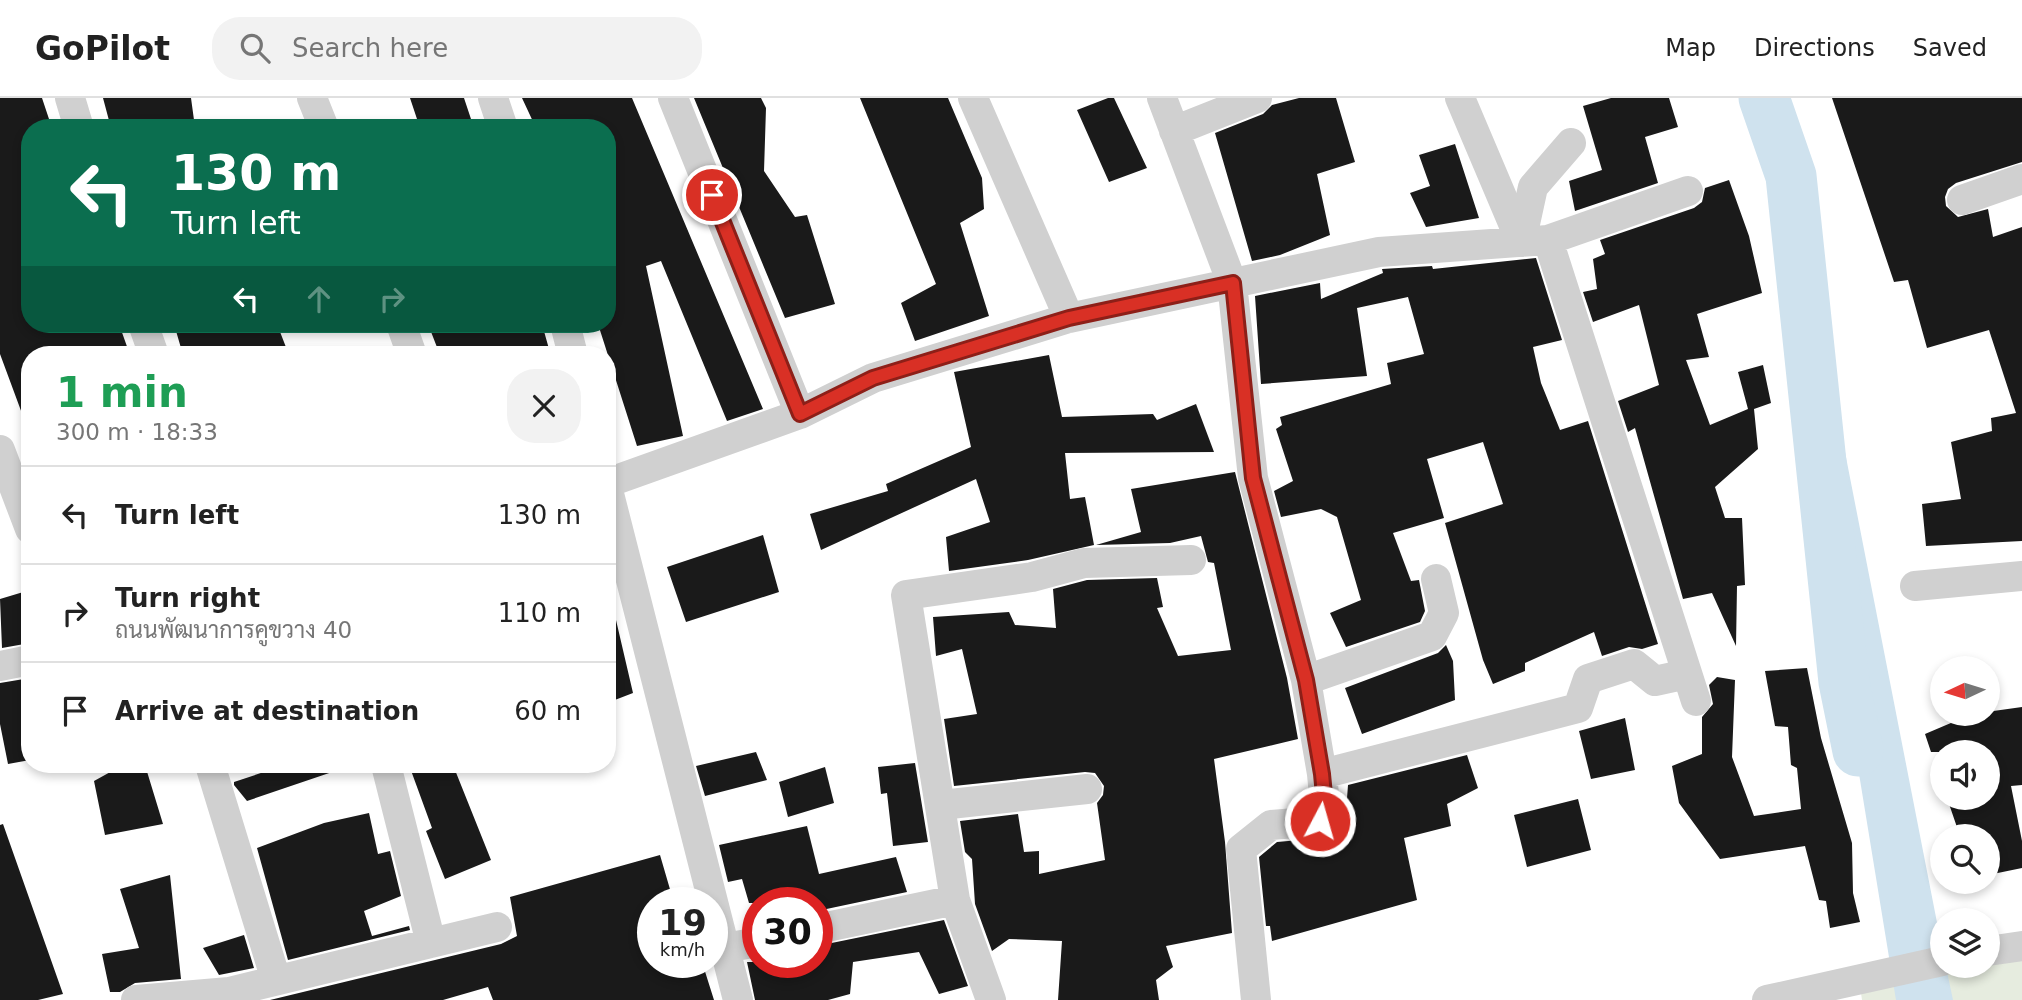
<!DOCTYPE html>
<meta charset="utf-8">
<style>
:root{--surface:#fff;--page:#f2f2f2;--text:#222;--muted:#767676;--line:#e0e0e0}
body{margin:0;font-family:"DejaVu Sans",Sarabun,sans-serif;background:var(--page);color:var(--text);height:100vh;display:flex;flex-direction:column;font-size:26px;white-space:nowrap}
*{box-sizing:border-box;margin:0}
p{font-size:23px;color:var(--muted)}
.icon{flex:none;width:38px;height:38px;fill:none;stroke:currentColor;stroke-width:2;stroke-linecap:round;stroke-linejoin:round}
.map{position:relative;flex:1;overflow:hidden}
.drawer{position:absolute;left:21px;top:248px;width:595px;height:427px;display:flex;flex-direction:column;background:var(--surface);border-radius:28px;box-shadow:0 4px 10px #0003}
.drawer>*{flex:none}
.hud{position:absolute;left:21px;top:21px;width:595px;height:214px;border-radius:28px;box-shadow:0 4px 10px #0003;background:#0b6e4f;color:#fff;overflow:hidden}
.needle{width:46px;rotate:266deg}
.tools{position:absolute;left:1930px;top:558px;display:grid;gap:14px}
.tools a{display:grid;place-items:center;width:70px;height:70px;border-radius:50%;background:var(--surface);box-shadow:0 4px 10px #0003;font-size:35px}
.speed{position:absolute;left:637px;top:789px;display:flex;gap:14px;font-size:35px;font-weight:700;text-align:center}
.speed>*{display:grid;place-content:center;width:91px;height:91px;border-radius:50%;background:var(--surface);box-shadow:0 4px 10px #0003;line-height:1}
.speed small{font-size:18px;font-weight:400}
.speed .limit{border:10px solid #d22;background:#fff;color:#111}
.pin{position:absolute;display:grid;place-items:center;width:60px;height:60px;color:#fff;margin:-30px;border:4px solid #fff;border-radius:50%;box-shadow:0 2px 7px #0007}
.me{position:absolute;width:77px;margin:-38px;rotate:6deg;stroke-linejoin:round;filter:drop-shadow(0 0 5px #0008)}
.turn{display:flex;align-items:center;gap:24px;height:147px;padding:0 35px;font-size:32px}
.turn .icon{width:91px;height:91px;stroke-width:2.5}
.turn b{display:block;font-size:49px;line-height:60px}
.lanes{display:flex;align-items:center;height:66px;padding:0 35px;background:#0003;justify-content:center;gap:35px;direction:ltr}
.lanes .off{opacity:.35}
.round{display:grid;place-items:center;flex:none;width:74px;height:74px;border-radius:28px;background:var(--page)}
.headline{display:flex;align-items:center;justify-content:space-between;height:119px;padding:0 35px}
h1{font-size:42px;font-weight:800;line-height:52px;color:#1e9e55}
ul{padding:0;list-style:none}
li{display:flex;align-items:center;gap:21px;height:98px;padding:0 35px;border-top:2px solid var(--line)}
li div{flex:1}
li b{display:block;font-size:26px}
li em{font-style:normal}
header{display:flex;align-items:center;gap:42px;box-sizing:border-box;height:98px;padding:0 35px;background:var(--surface);border-bottom:2px solid var(--line)}
header strong{font-size:33px}
nav{display:flex;gap:38px;margin-inline-start:auto;font-size:24px}
.search{width:490px;height:63px;background:var(--page);display:flex;align-items:center;gap:18px;box-sizing:border-box;padding:0 24px;border-radius:28px;color:var(--muted);font-size:26px}
.map>svg:first-child{display:block}
.green{fill:#e6ecdf}
.water{fill:#cfe2ee}
.lines{fill:none;stroke-linecap:round;stroke-linejoin:round}
.river{stroke:#cfe2ee;stroke-width:51}
.building{fill:#1a1a1a}
.minor{stroke:#d0d0d0;stroke-width:30}
.route-casing{stroke:#8d1f18;stroke-width:18}
.route{stroke:#d93025;stroke-width:12}
</style>
<header>
<strong>GoPilot</strong>
<div class="search"><svg class="icon" aria-label="search" viewBox="0 0 24 24"><circle cx="10" cy="10" r="6"/><path d="M15 15l6 6"/></svg>Search here</div>
<nav><a>Map</a><a>Directions</a><a>Saved</a></nav>
</header>
<div class="map">
<svg width="2022" height="902" viewBox="0 0 2022 902">
<rect width="100%" height="100%" fill="#fff"/>
<path class="green" d="M2022,848v54h-160l-3,-21 83,-13h46v-15z"/>
<path class="water" d="M1791,78l151,772 11,52h-57l-52,-318z"/>
<g class="lines">
<path class="river" d="M1764,0l27,78 53,506 14,69"/>
</g>
<path class="building" d="M0,0h42l10,30h-22v196h89l11,31h-100v72h-3l-27,-73z
M103,0h88l3,22 -28,8h-55z
M410,0h54l10,30h-54z
M522,0h110l131,311 -36,12 -66,-160 -15,5 37,170 -46,10 -39,-122h9v-196h-71z
M694,0h67l5,10 -2,63 31,46 12,-2 28,89 -50,14z
M860,0h88l34,80 2,31 -24,14 29,93 -74,25 -14,-38 35,-19z
M1108,0h6l33,70 -38,14 -32,-72z
M1299,0h37l19,64 -38,12 13,61 -50,20 -28,6 -37,-128 48,-19 9,-9z
M1611,0h58l9,29 -33,10 13,46 -83,28 -6,-30 33,-11 -19,-64z
M1832,0h190v64l-66,21 -8,6 -3,8 1,9 12,11 30,-8 5,28 29,-10v314l-96,5 -4,-42 39,-5 -10,-57 41,-11 -1,-13 25,-5 -27,-83 -62,18 -19,-68 -14,2z
M1455,46l24,74 -53,9 -16,-34 20,-7 -11,-31z
M1729,82l20,56 13,57 -65,21 12,43 -23,3 24,65 38,-16 -10,-37 25,-7 8,38 -17,6 4,40 -43,38 10,31h17l3,67 -8,1 -1,60 -24,-53 -29,6 -48,-171 -7,4 -10,-31 41,-16 -20,-80 -46,17 -10,-30 14,-3 -4,-30 12,-5 -5,-14 94,-32 8,-6 3,-14z
M1536,160l26,82 -29,7 8,36 19,47 28,-9 70,223 -16,5 -13,-2 -27,9 -8,-24 -69,31v8l-32,13 -10,-24 -38,-137 58,-19 -20,-62 -56,17 17,59 -51,15 18,48 8,-1 6,31 -5,11 -74,25 -16,-34 31,-13 -24,-83 -16,-8 -40,8 -7,-26 19,-10 -17,-52 6,-4 -2,-8 111,-33 -4,-21 37,-9 -16,-57 -51,11 10,68 -106,8 -6,-88 65,-13 1,16 62,-26 -1,-4 50,-3 1,3z
M174,226h103l12,31h-106z
M428,226h114l7,25 -28,6h-23l-1,-3 -57,3z
M1049,257l13,62 91,-3 4,6 39,-16 18,48 -149,1 5,46 15,-2 9,48 -66,15 -79,11 -3,-34 44,-15 -14,-43 -155,71 -11,-36 78,-23 -2,-7 85,-37 -17,-75z
M1235,374l52,206 11,61 -84,20 11,83 7,91 -66,13 7,21 -17,13 3,20h-101l4,-59 -53,-2 -17,12 -17,-47 -3,-45 -7,-7 -5,-31 58,-7 6,38 15,-1v23l66,-14 -8,-57 6,-8 1,-9 -9,-13 -10,-1 -131,14 -10,-67 33,-5 -15,-65 -26,7 -3,-39 76,-5 6,13 41,3 -3,-39 34,-9 70,-2 6,29 -6,1 21,48 53,-6 -17,-87 -6,-1 -7,-26 -31,7 -74,2 45,-13 -10,-43z
M763,437l16,57 -93,30 -19,-55z
M30,492v53l-28,5 -2,-49z
M616,522l17,73 -26,10v-82z
M1446,547l7,16 2,39 -93,34 -17,-46 93,-35z
M1807,570l14,70 31,105 1,50 7,29 -30,6 -4,-27 -7,-1 -14,-54 -85,13 -41,-56 -7,-37 30,-12v-37l11,-13 -4,-19 8,-8 18,3 -3,77 22,59 47,-7 -4,-41 -6,-3 -3,-38 -13,-1 -10,-55z
M30,580v82l-22,4 -8,-40v-41z
M2022,609v78l-11,1 11,55v27l-34,7v-39h-28l-13,-38h41v-46h-57l-6,-18 47,-20z
M1625,620l10,52 -44,9 -12,-48z
M756,654l11,28 -62,16 -9,-30z
M1467,657l11,33 -31,16 4,22 -47,12 13,62 -145,41 -2,-15h-4l-7,-69 18,-15 45,-4 7,-2 7,-9 9,-2 3,-40z
M915,665l13,79 -35,4 -6,-53 -6,1 -3,-27z
M123,667h22l18,59 -58,11 -11,-54z
M285,667h56v4l-94,32 -13,-16v-3z
M409,667h44l38,95 -46,19 -19,-48 6,-3z
M825,669l9,36 -46,14 -9,-35z
M1578,701l13,51 -64,17 -13,-52z
M369,715l9,41 12,-3 11,45 -37,15 8,25 37,-10 1,4 -122,30 -31,-112 67,-25z
M3,726l60,170 -25,6h-38v-175z
M807,728l12,48 77,-17 11,35 -90,19v-8h-68l-7,-24 -14,3 -9,-37z
M660,757l14,48h-21v59h49l12,38h-221l-5,-13 -45,13h-173l231,-56 16,-8 -7,-39z
M170,777l11,104 -46,4 -15,9h-10l-8,-38 37,-6 -19,-59z
M944,822l24,66 -29,8 -20,-42 -66,10 -3,32 -22,6h-73l-8,-38h70v-16z
M244,837l10,33 -35,7 -16,-27z"/>
<g class="lines">
<path class="minor" d="M70,0l9,30
M312,0l12,30
M493,0l10,30
M673,0l127,316
M973,0l96,220
M1162,0l70,185 21,195 53,202 16,94 2,21 -4,26 -49,4 -30,24 15,151
M1460,0l61,144
M1174,33l83,-33
M1962,102l60,-21
M1548,142l148,461
M1521,144l12,-55 38,-44
M143,226l11,31
M401,226l11,31
M565,226l8,31
M0,352l30,79
M607,385l193,-69 73,-36 196,-60 310,-66 169,-12 140,-49
M607,388l131,514
M1915,488l107,-10
M0,568l30,-6
M1306,582l126,-44 12,-23 -8,-34
M386,667l45,178
M211,670l65,212
M1322,676l256,-66 10,-29 46,-15 21,17 32,-7
M941,707l146,-16
M817,831l138,-29
M725,850l33,-6
M1988,853l34,-5
M136,902l93,-8 268,-65
M991,902l-36,-100 -49,-305 126,-18 52,-14 107,-3
M1767,902l175,-39"/>
</g>
<g class="lines">
<g class="route-casing">
<path id="route" d="M712,97l88,219 73,-36 196,-60 164,-35 20,195 53,202 16,94 2,21 -4,26"/>
</g>
<use href="#route" class="route"/>
</g>
</svg>
<div class="tools">
<a><svg class="needle" viewBox="-14 -14 28 28"><path d="M0-13l5 13h-10z" fill="#e53935"/><path d="M0 13l5-13h-10z" fill="#767676"/></svg></a>
<a><svg class="icon" aria-label="sound" viewBox="0 0 24 24"><path d="M4 9h4l5-4v14l-5-4H4zM17 9q2 3 0 6"/></svg></a>
<a><svg class="icon" aria-label="search" viewBox="0 0 24 24"><circle cx="10" cy="10" r="6"/><path d="M15 15l6 6"/></svg></a>
<a><svg class="icon" aria-label="layers" viewBox="0 0 24 24"><path d="M12 4l9 5-9 5-9-5zM3 14l9 5 9-5"/></svg></a>
</div>
<div class="speed"><div>19<small>km/h</small></div><div class="limit">30</div></div>
<div class="pin" style="left:712px;top:97px;background:#d93025"><svg class="icon" aria-label="arrive" viewBox="0 0 24 24"><path d="M6 21V4h12l-3 4 3 4H6"/></svg></div>
<svg class="me" style="left:1320px;top:723px" viewBox="-20 -20 40 40"><circle r="17" fill="#d93025" stroke="#fff" stroke-width="3"/><path d="M0-11L8 9 0 5-8 9z" fill="#fff"/></svg>
<div class="hud">
<div class="turn"><svg class="icon" aria-label="left" viewBox="0 0 24 24"><path d="M17 20v-9H6M10 6l-5 5 5 5"/></svg><div><b>130 m</b>Turn left</div></div>
<div class="lanes"><svg class="icon" aria-label="left" viewBox="0 0 24 24"><path d="M17 20v-9H6M10 6l-5 5 5 5"/></svg><svg class="icon off" aria-label="ahead" viewBox="0 0 24 24"><path d="M12 20V5M6 11l6-6 6 6"/></svg><svg class="icon off" aria-label="right" viewBox="0 0 24 24"><path d="M7 20v-9h11M14 6l5 5-5 5"/></svg></div>
</div>
<section class="drawer">
<div class="headline"><div><h1>1 min</h1><p>300 m · 18:33</p></div><a class="round"><svg class="icon" aria-label="close" viewBox="0 0 24 24"><path d="M6 6l12 12M18 6L6 18"/></svg></a></div>
<ul>
<li><svg class="icon" aria-label="left" viewBox="0 0 24 24"><path d="M17 20v-9H6M10 6l-5 5 5 5"/></svg><div><b>Turn left</b></div><em>130 m</em></li>
<li><svg class="icon" aria-label="right" viewBox="0 0 24 24"><path d="M7 20v-9h11M14 6l5 5-5 5"/></svg><div><b>Turn right</b><p>ถนนพัฒนาการคูขวาง 40</p></div><em>110 m</em></li>
<li><svg class="icon" aria-label="arrive" viewBox="0 0 24 24"><path d="M6 21V4h12l-3 4 3 4H6"/></svg><div><b>Arrive at destination</b></div><em>60 m</em></li>
</ul>
</section>
</div>
